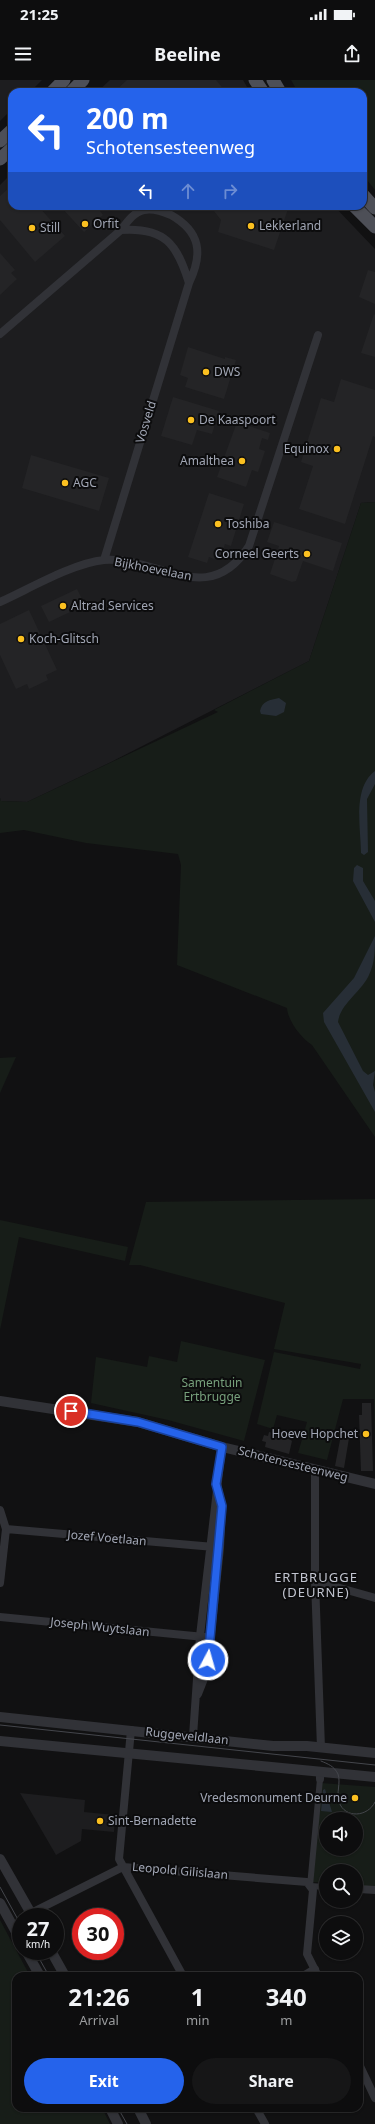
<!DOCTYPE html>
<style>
:root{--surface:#0d0d0e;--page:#161617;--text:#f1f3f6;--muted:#9a9c9e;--line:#2d2d2e;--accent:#2563eb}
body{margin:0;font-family:"Noto Sans",sans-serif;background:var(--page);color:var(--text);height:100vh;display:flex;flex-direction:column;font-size:15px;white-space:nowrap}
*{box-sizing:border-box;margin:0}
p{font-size:13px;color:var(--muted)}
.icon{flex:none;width:22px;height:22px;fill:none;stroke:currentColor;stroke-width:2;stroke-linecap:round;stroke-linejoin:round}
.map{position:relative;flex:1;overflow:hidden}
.side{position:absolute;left:12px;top:1892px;width:351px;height:140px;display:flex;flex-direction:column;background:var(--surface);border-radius:12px;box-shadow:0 1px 3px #0004,0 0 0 1px var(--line)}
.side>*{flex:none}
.banner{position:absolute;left:8px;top:8px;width:359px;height:122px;border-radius:12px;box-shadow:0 1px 3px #0004,0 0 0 1px var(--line);background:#2563eb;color:#fff;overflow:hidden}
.tools{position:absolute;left:319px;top:1732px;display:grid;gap:8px}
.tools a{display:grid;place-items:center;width:44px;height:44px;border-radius:50%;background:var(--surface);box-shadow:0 1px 3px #0004,0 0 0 1px var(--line);font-size:20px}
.speed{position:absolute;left:12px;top:1828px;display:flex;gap:8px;font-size:20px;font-weight:700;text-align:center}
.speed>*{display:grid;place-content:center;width:52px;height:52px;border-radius:50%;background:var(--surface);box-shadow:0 1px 3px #0004,0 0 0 1px var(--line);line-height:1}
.speed small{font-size:10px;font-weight:400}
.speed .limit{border:6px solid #d22;background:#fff;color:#111}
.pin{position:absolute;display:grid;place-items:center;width:34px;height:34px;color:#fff;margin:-17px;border:2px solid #fff;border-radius:50%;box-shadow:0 1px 4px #0007}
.me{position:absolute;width:44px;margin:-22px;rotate:6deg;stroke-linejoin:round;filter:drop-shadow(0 0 3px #0008)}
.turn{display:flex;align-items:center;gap:14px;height:84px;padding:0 12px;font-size:18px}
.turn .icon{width:52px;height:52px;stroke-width:2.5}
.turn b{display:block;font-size:28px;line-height:34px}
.lanes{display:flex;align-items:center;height:38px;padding:0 12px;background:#0003;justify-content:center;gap:20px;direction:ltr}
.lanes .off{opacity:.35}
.eta{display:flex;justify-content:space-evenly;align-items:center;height:68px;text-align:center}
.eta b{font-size:24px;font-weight:700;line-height:28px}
.cta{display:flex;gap:8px;margin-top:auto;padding:8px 12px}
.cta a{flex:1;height:46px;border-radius:24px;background:var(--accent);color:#fff;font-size:16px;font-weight:700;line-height:46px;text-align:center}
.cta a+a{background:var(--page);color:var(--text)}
.status{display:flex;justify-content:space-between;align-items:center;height:28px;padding:0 20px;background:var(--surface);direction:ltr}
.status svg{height:11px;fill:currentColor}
header{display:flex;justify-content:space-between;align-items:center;height:52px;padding:0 12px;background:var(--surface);font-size:18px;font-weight:700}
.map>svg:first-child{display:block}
.built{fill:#1d1d1f}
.green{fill:#171d18;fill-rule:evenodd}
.water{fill:#272e36}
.building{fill:#242426}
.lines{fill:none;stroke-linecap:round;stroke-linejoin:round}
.pedestrian{stroke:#313237;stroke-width:6}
.minor{stroke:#313237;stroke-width:8}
.tertiary{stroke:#313237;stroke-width:10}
.primary{stroke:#4d4f57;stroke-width:13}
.tram{stroke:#44464c;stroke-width:1}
.route-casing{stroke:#184099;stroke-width:10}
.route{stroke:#2563eb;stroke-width:7}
.poi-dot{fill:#fbc020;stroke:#0c0c0d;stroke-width:1.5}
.labels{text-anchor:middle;stroke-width:4;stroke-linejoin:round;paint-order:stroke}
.poi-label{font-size:12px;fill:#a1a6b4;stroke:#0c0c0d;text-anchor:start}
.street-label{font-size:12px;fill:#a1a6b4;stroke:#0c0c0d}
.park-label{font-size:12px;fill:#77a07c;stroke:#0c0c0d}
.neighbourhood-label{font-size:13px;letter-spacing:1px;fill:#c2c5d0;stroke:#0c0c0d}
</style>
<div class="status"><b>21:25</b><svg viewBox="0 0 49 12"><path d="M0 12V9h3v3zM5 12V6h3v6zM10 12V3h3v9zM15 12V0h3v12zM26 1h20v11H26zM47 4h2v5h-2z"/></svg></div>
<header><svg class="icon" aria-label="menu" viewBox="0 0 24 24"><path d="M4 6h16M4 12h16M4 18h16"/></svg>Beeline<svg class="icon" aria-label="share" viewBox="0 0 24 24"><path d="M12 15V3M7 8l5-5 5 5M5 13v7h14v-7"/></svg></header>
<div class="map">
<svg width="375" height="2044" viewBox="0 0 375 2044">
<rect width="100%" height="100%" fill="#111112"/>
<path class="built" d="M0,0h42l-12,12h-18v17l-12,12z
M110,0h133l7,12h-153z
M12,93v33h322l41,43v253l-14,1 -52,158 -200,102 -82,39 -26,-1 -1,-3v-613z
M20,1713l65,7 -1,12 31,3 -1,17 -32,-3 -1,12 -25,14z"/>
<path class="green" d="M291,0h84v110l-12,-15v-83h-65z
M375,422v635l-63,-92c-11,-7 -24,-24 -25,-37l-110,-43 4,-100 -3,-11 -92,-11 -62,-13 -24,3v-35l1,3 26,1 191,-90 -4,-2 95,-49 52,-158z
M16,977l-16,36v-35z
M375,1119v247l-1,-47h-31l-16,61 -29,-7 9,-31 -30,-7 -4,14 -16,-5 17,-72 86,17 1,-5 -87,-15 11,-46 -145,-38h-11l17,-63z
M0,1140l128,27 -3,14 -106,-24 -19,93z
M181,1261l84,19 -21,81 -76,-21 -77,-17 5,-46 51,10 2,-11 28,6z
M321,1703l54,4v101l-19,-2v-15h-30v12l-13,-1zM326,1739h30v30h-30z
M0,1840l30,56h-14v132h86l8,16h-110z"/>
<path class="water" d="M279,618l7,5 -2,9 -8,4 -15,-2 -1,-3c2,-10 10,-11 19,-13z
M375,691v13l-8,15 1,53 -4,3 -3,-2c0,-24 -9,-65 14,-82z
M357,785l6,3v13l12,20v21l-22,-41 1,-13z
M375,856c0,14 0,26 -6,39 -7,16 -29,29 -31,47l25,49 5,4 7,-4 -2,14 2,7v20l-51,-90 -1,-9 31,-35z
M325,1709l7,23 -11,-1 2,-21z"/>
<path class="building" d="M127,0h89l10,12h-112z
M12,105v21h26l27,30 -30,26 -35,-42v-24z
M60,126h46l-6,5 3,4 -19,17z
M210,126h79l-15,44 -56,-18 3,-12z
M0,173l15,17 -4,3 6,6 -17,16z
M368,190l7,2v32l-16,-7z
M374,234l1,1v42l-14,-4z
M188,267l37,12v-2l11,3 -12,39 -39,-12 3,-9 -8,-3z
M341,299l34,11v47l-2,-1 -28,88 -46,-15 14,-43 -12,-4 20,-64 13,4z
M173,317l46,14 -7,23 -15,-4 -5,15 -31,-9z
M237,342l33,11 -2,7 -6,-2 -3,11 6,2 -7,21 -6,-2 -6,17 -29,-10z
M31,375l78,23 -10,33 -77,-23z
M209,413l35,11 -13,42 -6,-2 -4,12 -7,3 -5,-2 -2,6 -19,-6z
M274,442l68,21 -9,28 -30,-10 -7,20 -4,1 -22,-8 9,-28 -12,-4z
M77,509l8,16 -36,17 -8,-16z
M29,530l28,60 -11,5 2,5 -19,9 -2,-5 -11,5 -16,-34v-31z
M362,1323h9l2,68h-12l-2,-56h3z
M336,1350l14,2 -6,36 -9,-2 5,-26 -6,-1z
M278,1351l10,2 -1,4 5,4 -3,13 -24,-7 1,-5 -4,-1 2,-6 4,1 1,-4 8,2z"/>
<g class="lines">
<path class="pedestrian" d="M320,1699l-10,107 16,1"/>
<path class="minor" d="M121,150c44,-3 56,14 68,53
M0,254l121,-104c6,-8 13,-18 23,-20 8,-2 20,2 27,5 30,17 32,39 18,68l-85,277
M0,522c29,-13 73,-39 104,-42 55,-4 104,50 145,-14l69,-211
M315,1391v110l6,167
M0,1430l6,19 -6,54
M6,1449l208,18
M315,1501l60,17
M0,1537l204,20
M198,1614l9,-23 13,-123 2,-42 -4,-18
M131,1650l-12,129 64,117
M193,1656l7,-100 22,-189
M320,1699v-6
M359,1809l16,1
M31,1833l92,-46 184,15 6,8 -6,64 11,22
M303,1896l12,-7
M359,1984l16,34
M256,2028l9,16"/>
<path class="tertiary" d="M0,1321l138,21 84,25 153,37
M0,1637l273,29h34l68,7
M0,1661l375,36
M0,1779l33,58
M0,1823l21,38
M26,1871l14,25
M51,1871l14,25
M110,2028l8,16
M138,2028l8,16"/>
<path class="primary" d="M255,0l8,12
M273,0l7,12
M52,12l12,-12
M71,12l12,-12
M0,61l12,-11
M0,79l12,-11
M363,115l12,13
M354,126l21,21"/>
<path class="tram" d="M0,1645l375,40
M321,1681c7,3 13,5 17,13 3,9 -2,19 1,28 6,17 29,15 36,0
M0,1807l21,38
M35,1871l14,25
M118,2028l9,16"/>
</g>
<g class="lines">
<g class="route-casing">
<path id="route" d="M71,1331l67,11 84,25 -6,37 6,22 -14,154"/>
</g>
<use href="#route" class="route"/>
</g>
<g class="poi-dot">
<circle cx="85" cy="144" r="4"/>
<circle cx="251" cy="146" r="4"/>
<circle cx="32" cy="148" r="4"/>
<circle cx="206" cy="292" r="4"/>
<circle cx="191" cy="340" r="4"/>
<circle cx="337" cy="369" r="4"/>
<circle cx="242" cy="381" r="4"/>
<circle cx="65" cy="403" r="4"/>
<circle cx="218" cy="444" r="4"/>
<circle cx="307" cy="474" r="4"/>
<circle cx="63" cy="526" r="4"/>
<circle cx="21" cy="559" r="4"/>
<circle cx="366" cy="1354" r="4"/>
<circle cx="355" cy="1718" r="4"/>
<circle cx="100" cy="1741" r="4"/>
</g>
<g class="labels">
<g class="poi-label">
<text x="93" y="148">Orfit</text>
<text x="259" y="150">Lekkerland</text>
<text x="40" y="152">Still</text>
<text x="214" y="296">DWS</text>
<text x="199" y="344">De Kaaspoort</text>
<text x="329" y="373" text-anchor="end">Equinox</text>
<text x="234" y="385" text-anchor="end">Amalthea</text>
<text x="73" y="407">AGC</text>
<text x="226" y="448">Toshiba</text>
<text x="299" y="478" text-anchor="end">Corneel Geerts</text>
<text x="71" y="530">Altrad Services</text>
<text x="29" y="563">Koch-Glitsch</text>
<text x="358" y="1358" text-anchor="end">Hoeve Hopchet</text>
<text x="347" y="1722" text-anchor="end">Vredesmonument Deurne</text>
<text x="108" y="1745">Sint-Bernadette</text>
</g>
<g class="street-label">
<text transform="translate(146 342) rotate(-73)" y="4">Vosveld</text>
<text transform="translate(153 489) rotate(11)" y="4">Bijkhoevelaan</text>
<text transform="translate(293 1384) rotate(14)" y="4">Schotensesteenweg</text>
<text transform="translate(107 1458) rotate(5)" y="4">Jozef Voetlaan</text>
<text transform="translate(100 1547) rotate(6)" y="4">Joseph Wuytslaan</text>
<text transform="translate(187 1656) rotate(6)" y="4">Ruggeveldlaan</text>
<text transform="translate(180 1791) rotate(5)" y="4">Leopold Gilislaan</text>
</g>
<g class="park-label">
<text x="212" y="1307">Samentuin<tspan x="212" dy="14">Ertbrugge</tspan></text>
</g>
<g class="neighbourhood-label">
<text x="316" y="1502">ERTBRUGGE<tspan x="316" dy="15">(DEURNE)</tspan></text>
</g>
</g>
</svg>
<div class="tools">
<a><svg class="icon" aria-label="sound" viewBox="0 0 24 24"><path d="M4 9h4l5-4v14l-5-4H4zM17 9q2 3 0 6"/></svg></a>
<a><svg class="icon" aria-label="search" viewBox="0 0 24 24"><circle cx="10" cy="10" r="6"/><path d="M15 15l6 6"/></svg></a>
<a><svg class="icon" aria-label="layers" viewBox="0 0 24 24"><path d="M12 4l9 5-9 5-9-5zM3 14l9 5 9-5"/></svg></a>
</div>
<div class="speed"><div>27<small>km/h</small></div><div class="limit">30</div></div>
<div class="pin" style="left:71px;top:1331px;background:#d93025"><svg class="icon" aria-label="arrive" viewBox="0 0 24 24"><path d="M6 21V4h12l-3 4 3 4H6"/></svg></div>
<svg class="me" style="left:208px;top:1580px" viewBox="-20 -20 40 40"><circle r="17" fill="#2563eb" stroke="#fff" stroke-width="3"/><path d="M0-11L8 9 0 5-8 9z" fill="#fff"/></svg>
<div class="banner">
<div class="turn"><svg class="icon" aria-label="left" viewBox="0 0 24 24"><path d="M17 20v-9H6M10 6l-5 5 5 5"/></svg><div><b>200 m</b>Schotensesteenweg</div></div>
<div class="lanes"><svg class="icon" aria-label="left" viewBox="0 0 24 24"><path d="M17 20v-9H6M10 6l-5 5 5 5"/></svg><svg class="icon off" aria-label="ahead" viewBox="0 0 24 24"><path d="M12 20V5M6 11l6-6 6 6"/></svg><svg class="icon off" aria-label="right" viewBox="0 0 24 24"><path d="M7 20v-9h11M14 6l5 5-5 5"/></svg></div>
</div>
<section class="side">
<div class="eta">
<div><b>21:26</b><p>Arrival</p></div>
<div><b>1</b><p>min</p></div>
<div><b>340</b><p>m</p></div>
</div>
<div class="cta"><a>Exit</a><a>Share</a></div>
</section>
</div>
